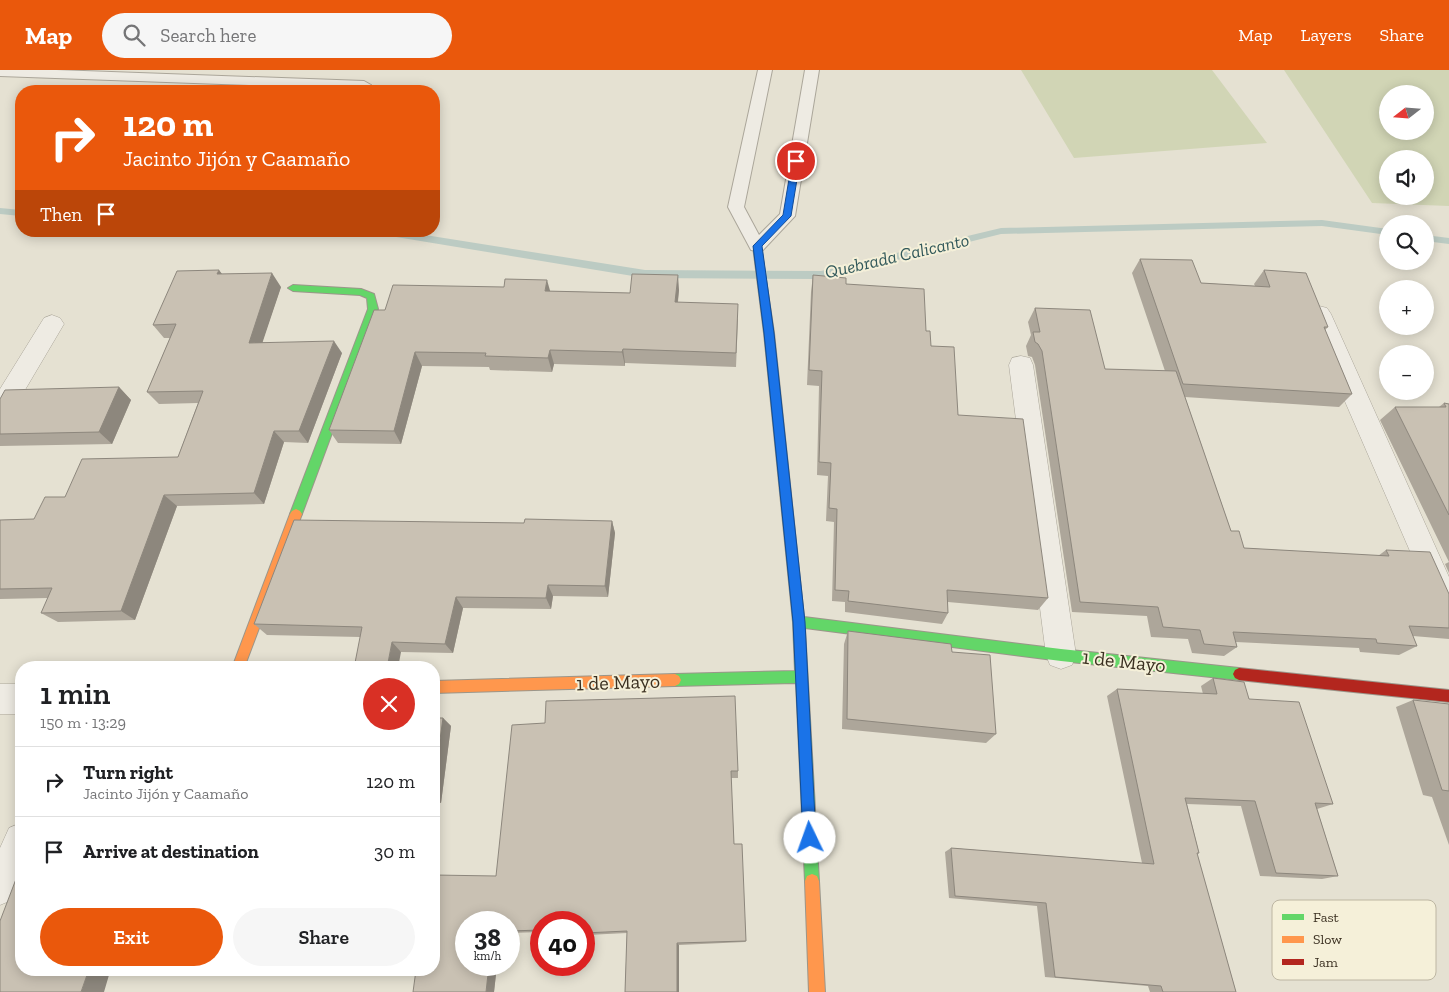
<!DOCTYPE html>
<meta charset="utf-8">
<style>
:root{--surface:#fff;--page:#f6f6f6;--text:#202124;--muted:#757577;--line:#e0e0e0;--accent:#ea580c}
body{margin:0;font-family:"Zilla Slab",serif;background:var(--page);color:var(--text);height:100vh;display:flex;flex-direction:column;font-size:19px;white-space:nowrap}
*{box-sizing:border-box;margin:0}
p{font-size:16px;color:var(--muted)}
.icon{flex:none;width:28px;height:28px;fill:none;stroke:currentColor;stroke-width:2;stroke-linecap:round;stroke-linejoin:round}
.map{position:relative;flex:1;overflow:hidden}
.details{position:absolute;left:15px;top:591px;width:425px;height:315px;display:flex;flex-direction:column;background:var(--surface);border-radius:20px;box-shadow:0 2px 12px #0003}
.details>*{flex:none}
.banner{position:absolute;left:15px;top:15px;width:425px;height:152px;border-radius:20px;box-shadow:0 2px 12px #0003;background:#ea580c;color:#fff;overflow:hidden}
.needle{width:32px;rotate:253deg}
.tools{position:absolute;left:1379px;top:15px;display:grid;gap:10px}
.tools a{display:grid;place-items:center;width:55px;height:55px;border-radius:50%;background:var(--surface);box-shadow:0 2px 12px #0003;font-size:25px}
.speed{position:absolute;left:455px;top:841px;display:flex;gap:10px;font-size:25px;font-weight:700;text-align:center}
.speed>*{display:grid;place-content:center;width:65px;height:65px;border-radius:50%;background:var(--surface);box-shadow:0 2px 12px #0003;line-height:1}
.speed small{font-size:12px;font-weight:400}
.speed .limit{border:8px solid #d22;background:#fff;color:#111}
.pin{position:absolute;display:grid;place-items:center;width:42px;height:42px;color:#fff;margin:-21px;border:2px solid #fff;border-radius:50%;box-shadow:0 1px 5px #0007}
.me{position:absolute;width:55px;margin:-28px;rotate:357deg;stroke-linejoin:round;filter:drop-shadow(0 0 4px #0008)}
.turn{display:flex;align-items:center;gap:18px;height:105px;padding:0 25px;font-size:22px}
.turn .icon{width:65px;height:65px;stroke-width:2.5}
.turn b{display:block;font-size:35px;line-height:42px}
.then{display:flex;align-items:center;height:48px;padding:0 25px;background:#0003;gap:10px;font-size:19px}
.round{display:grid;place-items:center;flex:none;width:52px;height:52px;border-radius:26px;background:var(--page)}
.overview{display:flex;align-items:center;justify-content:space-between;height:85px;padding:0 25px}
h1{font-size:30px;font-weight:600;line-height:38px}
.cta{display:flex;gap:10px;margin-top:auto;padding:10px 25px}
.cta a{flex:1;height:58px;border-radius:30px;background:var(--accent);color:#fff;font-size:20px;font-weight:600;line-height:58px;text-align:center}
.cta a+a{background:var(--page);color:var(--text)}
ul{padding:0;list-style:none}
li{display:flex;align-items:center;gap:15px;height:70px;padding:0 25px;border-top:1px solid var(--line)}
li div{flex:1}
li b{display:block;font-size:19px}
li em{font-style:normal}
header{display:flex;align-items:center;gap:30px;box-sizing:border-box;height:70px;padding:0 25px;background:var(--accent);color:#fff}
header strong{font-size:24px}
nav{display:flex;gap:28px;margin-inline-start:auto;font-size:18px}
.search{width:350px;height:45px;background:var(--page);display:flex;align-items:center;gap:12px;box-sizing:border-box;padding:0 18px;border-radius:28px;color:var(--muted);font-size:19px}
.map>svg:first-child{display:block}
.green{fill:#d1d5b5;fill-rule:evenodd}
.lines{fill:none;stroke-linecap:round;stroke-linejoin:round}
.stream{fill:#bccbc3;fill-rule:evenodd}
.lane-casing{stroke:#aba69a;stroke-width:2}
.street-casing{stroke:#aba69a;stroke-width:1}
.fast-casing{stroke:#9b968a;stroke-width:2}
.slow-casing{stroke:#9b968a;stroke-width:2}
.jam-casing{stroke:#9b968a;stroke-width:2}
.lane{fill:#eeebe3;fill-rule:evenodd}
.street{fill:#eeebe3;fill-rule:evenodd}
.fast{fill:#63d668;fill-rule:evenodd}
.slow{fill:#ff974d;fill-rule:evenodd}
.jam{fill:#b3261e;fill-rule:evenodd}
.wall{fill:#ada69a}
.shaded-wall{fill:#8d877d}
.building{fill:#c9c1b3;stroke:#8d877d}
.route{fill:#1a73e8;stroke:#114b97}
.labels{text-anchor:middle;stroke-width:4;stroke-linejoin:round;paint-order:stroke}
.far-water-label{font-size:18px;font-style:italic;fill:#31585a;stroke:#f5f0d9}
.street-label{font-size:20px;fill:#3b3021;stroke:#f5f0d9}
.key{fill:#f5f0d9;stroke:#bdb6a2;stroke-width:1}
.key-label{font-size:14px;fill:#3b3021}
</style>
<header>
<strong>Map</strong>
<div class="search"><svg class="icon" aria-label="search" viewBox="0 0 24 24"><circle cx="10" cy="10" r="6"/><path d="M15 15l6 6"/></svg>Search here</div>
<nav><a>Map</a><a>Layers</a><a>Share</a></nav>
</header>
<div class="map">
<svg width="1449" height="922" viewBox="0 0 1449 922">
<rect width="100%" height="100%" fill="#e5e1d2"/>
<path class="green" d="M1021,0h191l55,73 -193,15z
M1284,0h165v136l-77,-3zM1388,24h37v37h-37zM1388,89h37v37h-37z"/>
<g class="lines">
<path class="stream" d="M0,138l21,2v6l-21,-2z
M1322,150l66,9v6l-66,-9 -321,8 -180,45 -176,-1 -267,-44 -5,-3h27l245,39 176,1 180,-43z
M1425,165l24,3v6l-24,-3z"/>
<g class="lane-casing">
<path id="lane" d="M0,0h56l308,11 7,4 -7,4 -364,-13z
M758,0h14l-28,137 15,28 21,-21 25,-144h14l-24,146 -32,34 -6,1 -6,-1 -23,-43z"/>
</g>
<g class="street-casing">
<path id="street" d="M1319,236l8,2 4,6 118,263v45l-10,-4 -132,-304 4,-6z
M52,245l8,3 4,6 -55,93 -9,3v-31l44,-71z
M1021,286l9,2 3,7 43,290 -4,10 -11,4 -11,-4 -4,-10 -37,-290 3,-7z
M0,614h21v30h-21z
M21,753v56l-9,21 -12,5v-57l9,-20z"/>
</g>
<g class="fast-casing">
<path id="fast" d="M757,173l4,3 13,87 30,284 257,32 178,19 4,2 2,4 -2,4 -4,2 -178,-19 -256,-33 14,253 -2,5 -5,2 -5,-2 -2,-5 -9,-198 -121,3 -4,-2 -2,-4 2,-4 4,-2 120,-3 -2,-49 -29,-289 -11,-87z
M293,215l68,4 13,5 4,15 -76,205 -2,3h-8l-2,-3 78,-205 -1,-11 -7,-3 -67,-4 -5,-3z"/>
</g>
<g class="slow-casing">
<path id="slow" d="M296,439l4,2 2,3 -58,154h-12l58,-154 2,-3z
M675,604l4,2 2,4 -2,4 -4,2 -241,7v-12z
M812,804l5,2 2,5 6,111h-16l-4,-111 2,-5z"/>
</g>
<g class="jam-casing">
<path id="jam" d="M1239,598l210,22v12l-210,-22 -4,-2 -2,-4 2,-4z"/>
</g>
<use href="#lane" class="lane"/>
<use href="#street" class="street"/>
<use href="#fast" class="fast"/>
<use href="#slow" class="slow"/>
<use href="#jam" class="jam"/>
</g>
<path class="wall" d="M1140,189l61,24 54,3 -1,-2 10,-14 64,57 -3,3 27,64 -13,13 -154,-10 46,134 13,17 134,8 8,-6 63,44v45l-36,-3 4,10 -18,9 -39,-3 -1,-4 -123,-6 1,5 -13,9 -32,-3 -4,-14 -37,-2 -4,-21 -75,-4 -37,-247 -3,-8 -4,-1 -2,-10 5,-11 -3,-13 7,-14 70,61 60,2 -33,-98z
M222,204l59,13 -19,55 80,11 -34,90 -24,-1 -20,62 -87,2 -42,114 -77,2 -17,-9 7,-15 -48,1v-79l34,-1 31,-22 113,-40 20,-54 -39,1 -12,-12 23,-54h-6l-11,-13z
M813,205l33,9 80,47 5,15 27,69 90,183 -10,12 -90,-8v11l-6,11 -97,-12v-10l-13,-1 2,-79 -8,-1 2,-45 -11,-1 2,-89 -12,-1 4,-93z
M679,220l-1,12 60,17 -2,48 -111,-4v3l-71,-2 -2,8 -62,-2 -1,-3 -67,-1 -21,78 -63,-1 -9,-13 56,-120 165,-19 80,2z
M119,317l12,13 -19,44 -112,2v-47z
M1444,333l5,1v158l-69,-142 15,-13h44z
M612,451l3,12 -7,64 -55,-1 -2,13 -88,-1 -10,45 -52,-1 -41,-15 -93,-2 -13,-11 270,-101z
M1449,492v11l-4,-9z
M848,561l104,21 44,82 -10,9 -144,-14 2,-85z
M1213,608l36,21 84,105 -16,5 21,67 -16,3 -62,-3 -19,-70 -54,-2 12,49 -2,1 39,138h-86l-2,-6 -103,-9 -8,-71 -88,-8 -4,-46 6,-4 191,15 -35,-167 10,-7 86,5 -2,-8z
M1413,630l36,4v141l-17,-48 -9,-2 -27,-88z
M434,648h9l8,8 -10,77h-7z
M545,653l193,48v7h-7l3,66 12,97 -1,1 -66,3v47h-54l2,-59 -40,2 -3,-2v-11h-43v10l-32,1v-11h-43v43h31l-3,27h-81l83,-116z"/>
<path class="shaded-wall" d="M219,200l10,13 -12,-9z
M272,203l9,14 -23,69 -9,-13z
M678,205l1,15 -3,26 -1,-14z
M547,210l4,14 -6,-3z
M334,271l8,12 -34,90 -9,-12z
M623,279l2,14v3l-3,-14z
M550,280l4,14 -2,8 -4,-14z
M415,282l7,14 -21,78 -7,-13z
M119,317l12,13 -19,44 -13,-12z
M274,361l10,11 -20,62 -10,-11z
M164,425l13,11 -42,114 -14,-9z
M612,451l3,12 -7,64 -3,-11z
M548,515l5,11 -2,13 -5,-11z
M456,527l7,11 -10,45 -8,-9z
M392,572l9,10 -3,16h-11z
M443,648l8,8 -10,77 -7,-5v-15z
M677,873l2,2v47h-2z
M489,895h8l-3,27h-8z
M93,900h22l-2,5h-22z
M87,905h22l-5,17h-23z"/>
<path class="building" d="M1140,189l52,1 9,23 69,4 -6,-17 42,3 22,54h-4l28,67 -169,-10z
M219,200l-2,4 55,-1 -23,70 85,-2 -35,90h-25l-20,62 -90,2 -43,116 -80,2 11,-25 -52,1v-69l34,-1 11,-22h20l17,-38 96,-2 25,-66 -56,1 29,-68 -23,1 24,-54z
M632,204l46,1 -3,27 63,2 -2,49 -113,-4 -1,3 -72,-2 -2,8 -63,-2 1,-3 -71,-1 -21,79 -65,-1 45,-120h11l8,-25 111,2 1,-8 42,1 -2,11 85,2z
M813,205l33,3v6l78,5 2,42h4l1,15 23,1 4,68 65,4 25,179 -101,-8 1,23 -100,-12 1,-10 -14,-1 2,-81 -8,-1 2,-45 -12,-1 3,-91 -13,-1z
M1035,238l55,2 15,59 71,2 55,160h8l5,17 145,8 -3,-6 44,2 19,42v34l-40,-2 8,20 -40,-3 -1,-4 -143,-7 4,15 -33,-3 -4,-14 -37,-3 -5,-20 -78,-5 -38,-251 -4,-7 -3,-2 -2,-10h7z
M119,317l-20,45 -99,2v-35l5,-9z
M1444,333l5,1v111l-54,-108h51z
M525,449l87,2 -7,65 -57,-1 -2,13 -90,-1 -11,47 -53,-2 -5,26h-33l8,-41 -108,-3 40,-104 230,3z
M848,561l103,13 1,8 38,3 6,79 -149,-15z
M1213,608l31,4 5,17 50,3 34,102 -18,-1 23,73 -62,-3 -21,-72 -70,-3 14,55h-2l39,139h-73l-2,-6 -106,-9 -9,-74 -91,-7 -4,-48 203,16 -37,-175 100,5z
M735,626l3,75h-7l3,73h8l4,97 -69,2v49h-52l2,-61 -43,2v-11h-43v8l-32,1v-9h-43v43h23l-3,27h-73l3,-22h18v-95l62,1 16,-151 33,-2 1,-22z
M1413,630l36,4v87l-7,-1z
M434,648h9l-9,65z
M21,796v104h72l-2,5h-4l-6,17h-81v-71z"/>
<path class="route" d="M796,88l4,3 -9,55 -29,30 12,87 31,289 11,216 -2,5 -4,2 -5,-2 -2,-5 -10,-216 -29,-289 -11,-87 30,-31 9,-54z"/>
<g class="labels">
<g class="far-water-label">
<text transform="translate(897 186) rotate(-13)" y="6">Quebrada Calicanto</text>
</g>
<g class="street-label">
<text transform="translate(1124 591) rotate(6)" y="7">1 de Mayo</text>
<text transform="translate(618 612) rotate(-2)" y="7">1 de Mayo</text>
</g>
</g>
<rect x="1272" y="830" width="164" height="80" rx="8" class="key"/>
<rect x="1282" y="844" width="22" height="6" fill="#63d668"/>
<rect x="1282" y="866" width="22" height="7" fill="#ff974d"/>
<rect x="1282" y="889" width="22" height="6" fill="#b3261e"/>
<g class="key-label">
<text x="1313" y="852">Fast</text>
<text x="1313" y="874">Slow</text>
<text x="1313" y="897">Jam</text>
</g>
</svg>
<div class="tools">
<a><svg class="needle" viewBox="-14 -14 28 28"><path d="M0-13l5 13h-10z" fill="#e53935"/><path d="M0 13l5-13h-10z" fill="#757577"/></svg></a>
<a><svg class="icon" aria-label="sound" viewBox="0 0 24 24"><path d="M4 9h4l5-4v14l-5-4H4zM17 9q2 3 0 6"/></svg></a>
<a><svg class="icon" aria-label="search" viewBox="0 0 24 24"><circle cx="10" cy="10" r="6"/><path d="M15 15l6 6"/></svg></a>
<a>+</a>
<a>−</a>
</div>
<div class="speed"><div>38<small>km/h</small></div><div class="limit">40</div></div>
<div class="pin" style="left:796px;top:91px;background:#d93025"><svg class="icon" aria-label="arrive" viewBox="0 0 24 24"><path d="M6 21V4h12l-3 4 3 4H6"/></svg></div>
<svg class="me" style="left:810px;top:768px" viewBox="-20 -20 40 40"><circle r="19" fill="#fff"/><path d="M0-13L10 11 0 6-10 11z" fill="#1a73e8"/></svg>
<div class="banner">
<div class="turn"><svg class="icon" aria-label="right" viewBox="0 0 24 24"><path d="M7 20v-9h11M14 6l5 5-5 5"/></svg><div><b>120 m</b>Jacinto Jijón y Caamaño</div></div>
<div class="then">Then<svg class="icon" aria-label="arrive" viewBox="0 0 24 24"><path d="M6 21V4h12l-3 4 3 4H6"/></svg></div>
</div>
<section class="details">
<div class="overview"><div><h1>1 min</h1><p>150 m · 13:29</p></div><a class="round" style="background:#d93025;color:#fff"><svg class="icon" aria-label="close" viewBox="0 0 24 24"><path d="M6 6l12 12M18 6L6 18"/></svg></a></div>
<ul>
<li><svg class="icon" aria-label="right" viewBox="0 0 24 24"><path d="M7 20v-9h11M14 6l5 5-5 5"/></svg><div><b>Turn right</b><p>Jacinto Jijón y Caamaño</p></div><em>120 m</em></li>
<li><svg class="icon" aria-label="arrive" viewBox="0 0 24 24"><path d="M6 21V4h12l-3 4 3 4H6"/></svg><div><b>Arrive at destination</b></div><em>30 m</em></li>
</ul>
<div class="cta"><a>Exit</a><a>Share</a></div>
</section>
</div>
